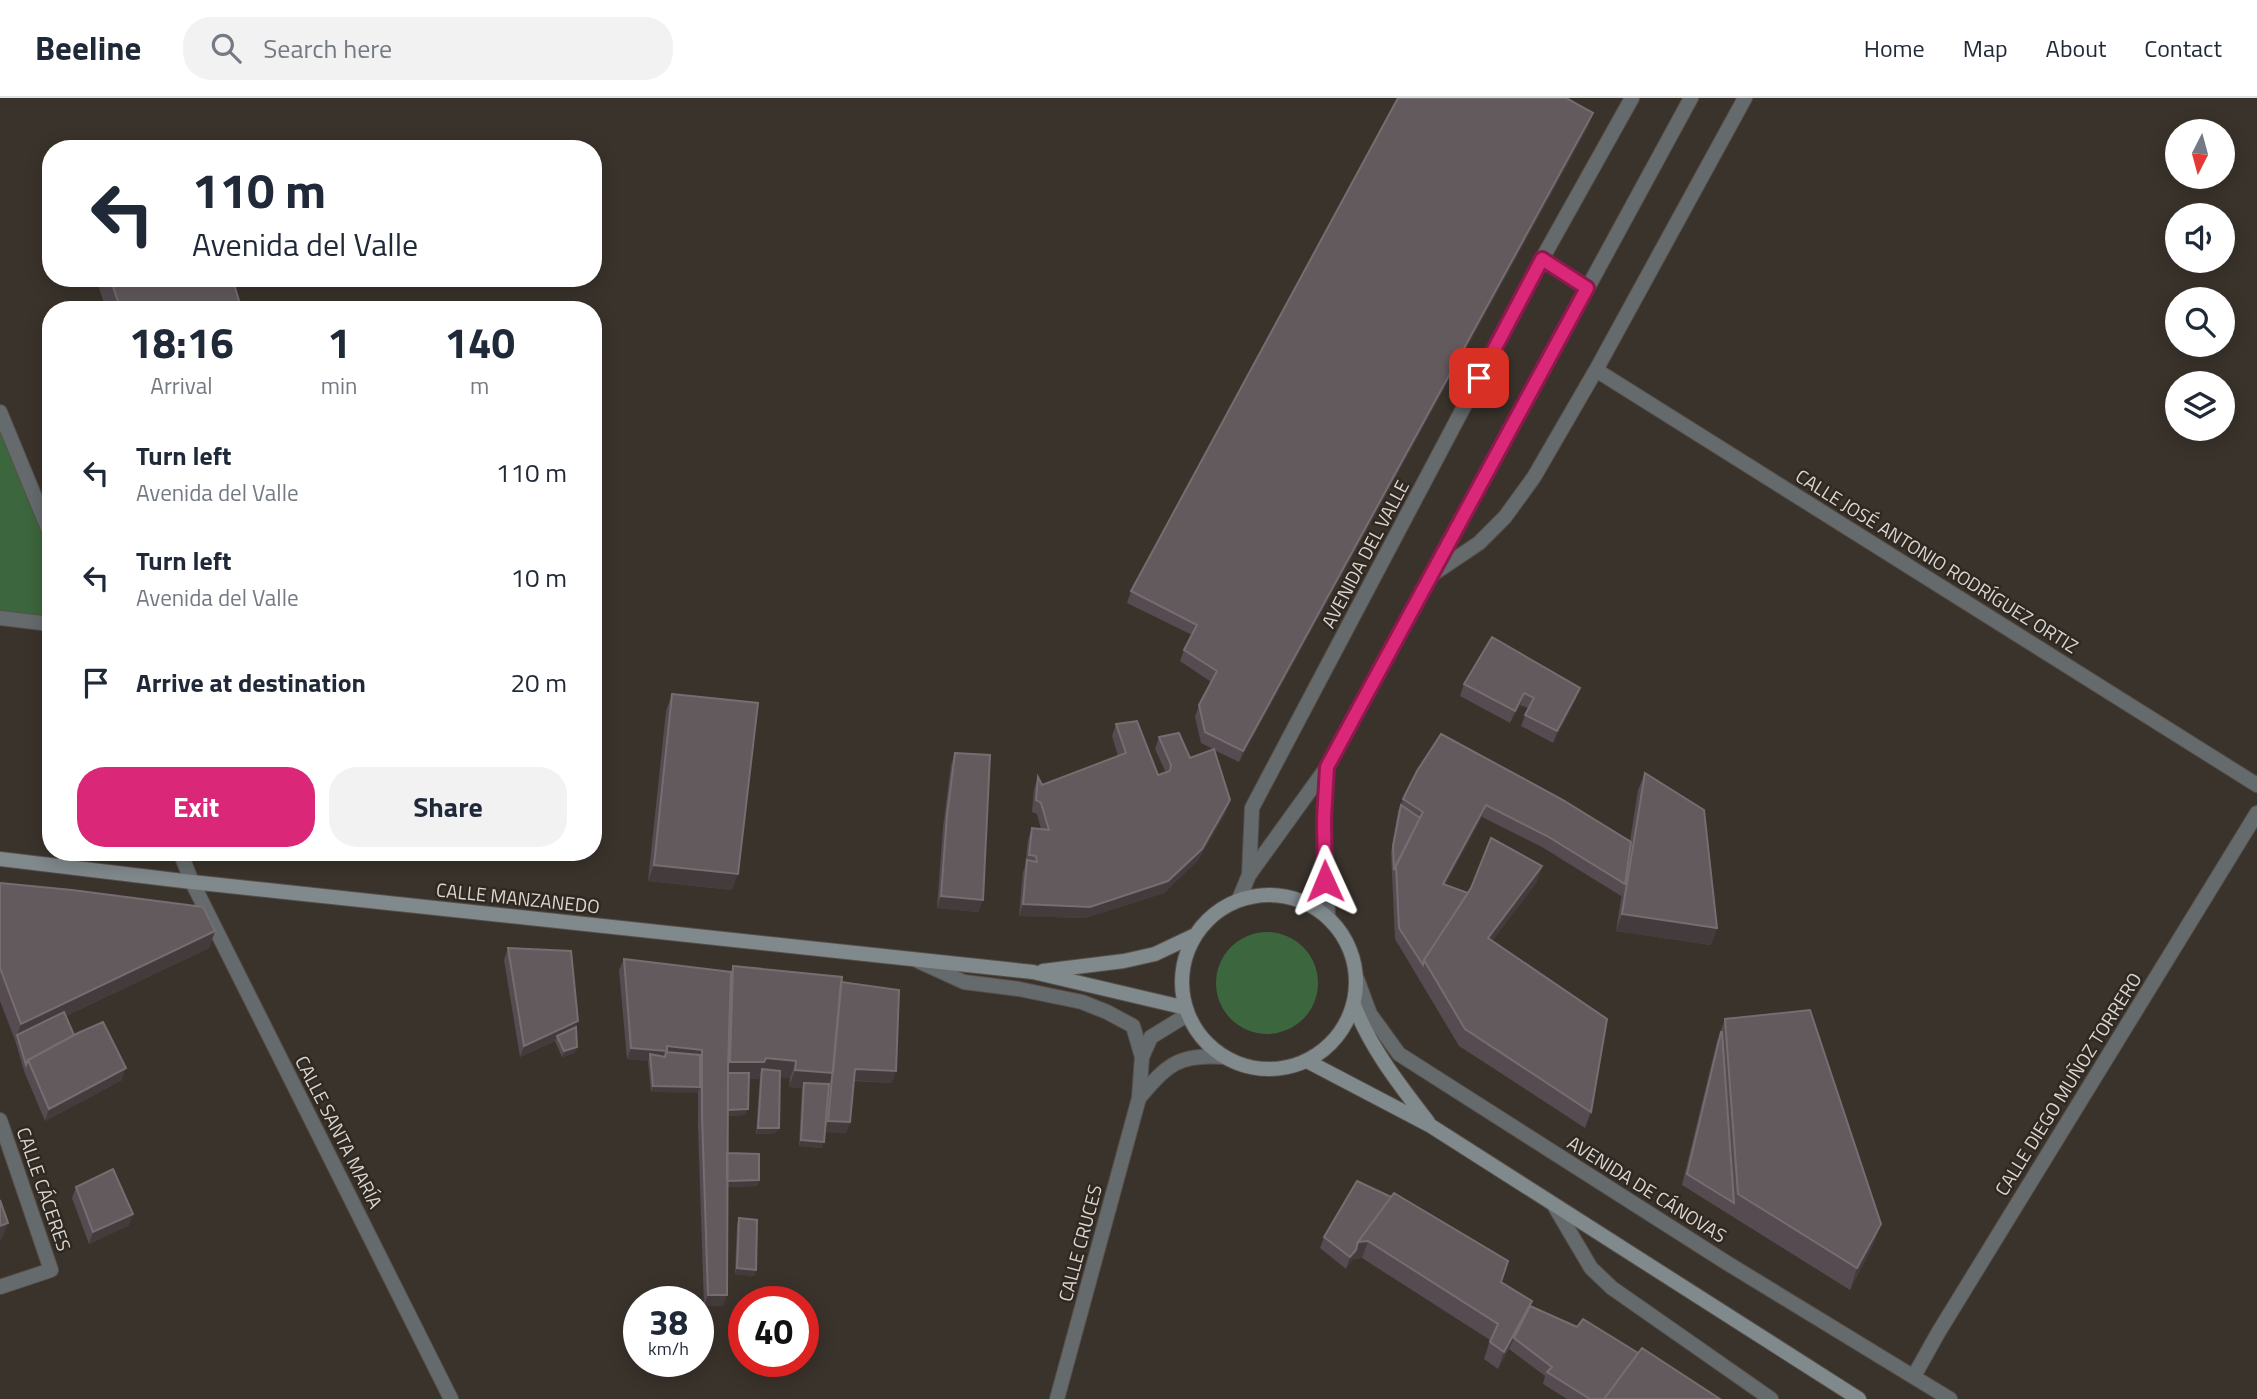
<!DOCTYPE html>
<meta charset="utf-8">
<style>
:root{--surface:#fff;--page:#f2f2f3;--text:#1f2937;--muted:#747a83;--line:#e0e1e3;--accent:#db2777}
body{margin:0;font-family:"Titillium Web",sans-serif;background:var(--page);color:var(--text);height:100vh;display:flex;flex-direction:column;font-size:26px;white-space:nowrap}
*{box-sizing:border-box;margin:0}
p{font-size:23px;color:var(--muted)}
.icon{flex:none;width:38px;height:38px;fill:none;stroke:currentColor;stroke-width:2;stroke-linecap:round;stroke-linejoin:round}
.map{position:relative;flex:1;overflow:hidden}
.side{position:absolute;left:42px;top:203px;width:560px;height:560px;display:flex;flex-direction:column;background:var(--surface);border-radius:28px;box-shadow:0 4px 18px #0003}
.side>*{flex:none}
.top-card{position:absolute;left:42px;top:42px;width:560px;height:147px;border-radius:28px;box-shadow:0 4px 18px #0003;background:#fff;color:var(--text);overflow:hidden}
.needle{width:46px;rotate:186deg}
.tools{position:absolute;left:2165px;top:21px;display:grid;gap:14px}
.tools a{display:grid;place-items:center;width:70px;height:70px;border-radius:50%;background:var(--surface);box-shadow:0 4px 18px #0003;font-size:35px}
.speed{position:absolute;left:623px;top:1188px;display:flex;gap:14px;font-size:35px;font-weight:700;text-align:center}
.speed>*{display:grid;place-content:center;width:91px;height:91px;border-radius:50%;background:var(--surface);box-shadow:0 4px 18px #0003;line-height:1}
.speed small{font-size:18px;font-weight:400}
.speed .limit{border:10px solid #d22;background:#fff;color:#111}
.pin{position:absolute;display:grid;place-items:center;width:60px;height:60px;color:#fff;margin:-30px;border-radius:14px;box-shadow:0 4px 10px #0006}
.me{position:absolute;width:77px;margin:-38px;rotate:359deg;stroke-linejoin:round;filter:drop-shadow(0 0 5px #0008)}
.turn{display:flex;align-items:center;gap:24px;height:147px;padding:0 35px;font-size:32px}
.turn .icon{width:91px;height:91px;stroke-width:2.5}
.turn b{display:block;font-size:49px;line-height:60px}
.eta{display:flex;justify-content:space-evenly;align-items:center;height:119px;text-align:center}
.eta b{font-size:42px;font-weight:700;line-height:49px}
.cta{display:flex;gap:14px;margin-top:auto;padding:14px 35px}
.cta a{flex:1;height:80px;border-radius:28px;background:var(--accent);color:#fff;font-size:28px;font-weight:700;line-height:80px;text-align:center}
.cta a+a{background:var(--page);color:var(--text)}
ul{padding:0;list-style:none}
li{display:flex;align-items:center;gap:21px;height:105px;padding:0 35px}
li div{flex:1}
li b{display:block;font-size:26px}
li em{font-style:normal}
header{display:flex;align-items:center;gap:42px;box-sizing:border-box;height:98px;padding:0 35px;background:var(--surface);border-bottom:2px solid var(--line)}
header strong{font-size:33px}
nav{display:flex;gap:38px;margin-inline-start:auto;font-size:24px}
.search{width:490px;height:63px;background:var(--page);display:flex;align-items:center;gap:18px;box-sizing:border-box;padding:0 24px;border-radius:28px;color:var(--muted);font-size:26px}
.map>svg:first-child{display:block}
.green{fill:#3c663d}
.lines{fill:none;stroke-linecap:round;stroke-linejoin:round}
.service-casing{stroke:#57504a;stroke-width:16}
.minor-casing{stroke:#57504a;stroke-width:16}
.tertiary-casing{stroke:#57504a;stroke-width:16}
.secondary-casing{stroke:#57504a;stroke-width:16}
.service{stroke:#656b6d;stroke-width:14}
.minor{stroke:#656b6d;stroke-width:14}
.tertiary{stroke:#656b6d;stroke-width:14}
.secondary{stroke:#80898c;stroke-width:14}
.wall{fill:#554b51}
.shaded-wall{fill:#443b3c}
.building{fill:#635a5e;stroke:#766d70;stroke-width:2}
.route-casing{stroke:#8e194d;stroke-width:18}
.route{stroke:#db2777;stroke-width:12}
.labels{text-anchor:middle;stroke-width:5;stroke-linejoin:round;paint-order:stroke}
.street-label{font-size:19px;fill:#dad5d1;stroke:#302922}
</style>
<header>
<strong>Beeline</strong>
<div class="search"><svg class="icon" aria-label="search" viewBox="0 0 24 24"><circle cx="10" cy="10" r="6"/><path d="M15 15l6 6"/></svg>Search here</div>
<nav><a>Home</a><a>Map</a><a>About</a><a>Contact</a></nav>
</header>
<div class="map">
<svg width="2257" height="1301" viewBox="0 0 2257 1301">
<rect width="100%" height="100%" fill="#3a332c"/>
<path class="green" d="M0,314l51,124v88l-51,-6z
M1216 885a51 51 0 1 1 102 0a51 51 0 1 1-102 0Z"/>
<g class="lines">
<g class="service-casing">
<path id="service" d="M0,520l51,6"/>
</g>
<g class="minor-casing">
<path id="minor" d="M1542,161l45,29
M1596,272l661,415
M0,314l51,124
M1430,478l49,-33 26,-26 29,-40 62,-107 149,-272
M180,754l12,30 259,517
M1249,777l3,-67 290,-549 90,-161
M918,863l46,21 55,7 63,13 25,10 26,14 9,31
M1357,881l13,35 29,40 328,209 223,136
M1139,1000c29,-34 39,-44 85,-41
M0,1022l51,150 -51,17
M1555,1109l36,61 21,20 159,111
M1914,1278l24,-43 319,-520
M1057,1301l82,-301 3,-41 9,-20 36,-22"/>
</g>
<g class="tertiary-casing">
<path id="tertiary" d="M1327,671l-3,50 4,98
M1239,801l10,-24 78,-108 364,-669"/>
</g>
<g class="secondary-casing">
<path id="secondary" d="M0,761l192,23 841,90 149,35
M1182 884a87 87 0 1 1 174 0a87 87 0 1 1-174 0Z
M1043,873l81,-10 31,-7 38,-18
M1354,907c17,44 45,79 74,117
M1307,963l124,65 428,273"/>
</g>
<use href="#service" class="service"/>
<use href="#minor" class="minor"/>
<use href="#tertiary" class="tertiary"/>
<use href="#secondary" class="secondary"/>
</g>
<path class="wall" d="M1589,27l-350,637 -25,-12 12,62 -28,48 -34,33 -79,25 -66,-2 4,-44 2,-6 3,-26 4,-12 9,1 -4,-15 -5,-2 2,-23 4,-12 4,8 76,-29 -6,-20 4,-12 42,51 8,-2 -11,-24 4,-12 31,21 23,-9 -12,-6 -6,-26 4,-12 12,-23 -31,-21 4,-11 8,-15 -65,-32 4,-12z
M96,180h136l10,32h-136z
M1464,586l112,15 -23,44 -32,-17 7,-18 -8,-3 -10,18 -50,-27z
M672,596l60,196 -84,-9 18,-170z
M955,655l28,147 -5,12 -41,-4 6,-81 8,-62z
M1417,673l213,70 8,-51 7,-17 72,155 -6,17 -95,-14 6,-38 -1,3 -79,-49 -60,-30 -37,68 23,8 74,-27 -6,17 -44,58 99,171 -6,16 -126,-82 -64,-107 -4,-87 7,-41 5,-12z
M0,785l215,48 -6,17 -143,68 8,19 48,45 -77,41 -21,-50 -9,-31 -15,-39z
M508,850l68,79 -1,26 -13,4 -7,-16 -35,16 -16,-97z
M624,861l107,13 2,-6 108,16 51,101 -38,-2 -4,41 -4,11 -21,-1 -3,16 -23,-2 3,-58 -13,-1 1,-9 -10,-1 -4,56 -20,1 4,-59 -2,4h-9l-4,36 -17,1 -1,37 32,27 -2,6 -30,1 -4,119h-19l-6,-179v-35h-47l-3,-31 -21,-2 -8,-89z
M1725,921l156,205 -8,21 -23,45 -168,-105 35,-144z
M1357,1083l144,101 31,19 -2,5 108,47 82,46h-153l-24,-15 2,-8 -36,-27 1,-2 -12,22 -14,-10 6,-19 -128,-82 -9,1 -7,10 -26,-21 4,-11z
M76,1089l53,38 -40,19 -17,-46z
M739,1120l17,52 -2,6 -19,-2 2,-50z"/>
<path class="shaded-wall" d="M1593,15l-4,12 -350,637 4,-11z
M1580,590l-4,11 -23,44 4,-12z
M1524,595l-4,12 -10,18 5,-12z
M1230,702l-4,12 -28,48 -34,33 -79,25 -66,-2 4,-12z
M1486,707l-4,12 -43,79 4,-12z
M654,767l84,9 -6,16 -84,-9z
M1542,768l-6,17 -54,72 6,-17z
M941,798l42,4 -5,12 -41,-4z
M1622,816l95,14 -6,17 -95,-14z
M215,833l-6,17 -191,91 -1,-4 4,-11z
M578,923l-4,11 -17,4 -2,5 -35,16 4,-11z
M667,948l35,4 -4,11 -48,-7 -2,7 -21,-2 4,-11z
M577,949l-2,6 -13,4 2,-6z
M766,960l30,3 -6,17 -28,-3v-6l-4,10h-35l7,-17z
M126,970l-4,12 -77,41 4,-12z
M855,971l41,2 -4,12 -41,-3z
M795,972l38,3 -6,16 -23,-6 -2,5 -13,-1z
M653,988l47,1 -2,6 -47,-1z
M748,1011l-3,6 -21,1 2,-6z
M828,1023l22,1 -4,11 -22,-1z
M758,1030h21l-3,5 -20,1z
M801,1042l23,2 -2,6 -23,-2z
M759,1082l-2,6 -33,1 2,-6z
M133,1116l-4,11 -40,19 4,-12z
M8,1125l-6,16 -2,1v-14z
M1881,1126l-8,21 -23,45 7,-22z
M1368,1143l-6,17 -9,1 -7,10 4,-12 8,-15z
M737,1170l19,2 -2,6 -19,-2z
M708,1197h19l-4,11h-19z
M1532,1203l-6,17 -12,20 -4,9 -12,22 6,-17z"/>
<path class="building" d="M1398,0h168l27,15 -350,638 -38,-19 -6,-27 18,-34 -33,-21 13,-25 -66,-34z
M110,180h122l10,32h-121z
M1492,539l88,51 -23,43 -32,-16 9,-17 -10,-5 -9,18 -51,-27z
M672,596l86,9 -20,171 -84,-9z
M1137,623l21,54 12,-4 1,-6 -12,-28 20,-4 11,25 24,-9 16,51 -28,49 -34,32 -78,26 -67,-3 4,-44 10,2 -1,-6 -7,-1 3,-27 17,2 -8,-27 -5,-3 2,-23 4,8 84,-32 -10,-29z
M1441,636l122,66 68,42 -6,42 -78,-48 -61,-31 -43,79 25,9 -44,67 -1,5 -24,-37 -3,-63 27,-53 -20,-13 14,-28z
M955,655l35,2 -7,145 -42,-4 6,-81z
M1645,675l59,37 13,118 -95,-14z
M1401,707l19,13 -26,52 -1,-24z
M1491,740l51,28 -54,72 119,81 -16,93 -126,-83 -41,-69 47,-72z
M0,785l72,7 131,17 12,24 -194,93 -21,-56z
M508,850l63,3 7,70 -54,25z
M624,861l107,13 -3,95 -1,228h-19l-6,-180v-65l-35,-4v5l-36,-3z
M733,868l109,11 -9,96 -38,-3 1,-9 -30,-3 -2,4h-34z
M841,884l58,8 -3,81 -41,-2 -5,53 -22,-1z
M1810,912l71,214 -24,44 -119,-74 -13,-175z
M64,914l10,23 -46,25 -2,5 -9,-30z
M103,924l23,46 -77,41 -21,-49 50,-27z
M576,929l1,20 -13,4 -7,-15z
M1721,934h1l12,171 -47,-29z
M666,954l34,3v32l-47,-1 -3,-32 15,3z
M762,971l18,2 -1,57h-21z
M728,975h21l-1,36 -20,1z
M804,985l25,1 -5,58 -23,-2z
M727,1055l32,1v26l-32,1z
M113,1071l20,45 -40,18 -17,-45z
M1357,1083l34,16 -33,45 -2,8 -6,7 -26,-20z
M1394,1095l114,68 -7,21 31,19 -28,51 -14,-10 8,-18 -130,-83 -10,1z
M0,1102l8,23 -8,3z
M739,1120l18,2 -1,50 -19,-2z
M1530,1208l47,21 6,-8 55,34 -34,46h-14l-43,-27 5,-5 -38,-29z
M1642,1250l78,51h-116z"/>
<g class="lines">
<g class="route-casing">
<path id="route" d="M1325,783l-1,-62 3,-52 260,-479 -45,-29 -63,119"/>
</g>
<use href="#route" class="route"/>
</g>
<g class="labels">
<g class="street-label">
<text transform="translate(1365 456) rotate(-62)" y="7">AVENIDA DEL VALLE</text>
<text transform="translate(1937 463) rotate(32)" y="7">CALLE JOSÉ ANTONIO RODRÍGUEZ ORTIZ</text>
<text transform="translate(518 800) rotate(6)" y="7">CALLE MANZANEDO</text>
<text transform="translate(2068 986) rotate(-58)" y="7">CALLE DIEGO MUÑOZ TORRERO</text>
<text transform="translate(339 1034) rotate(63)" y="7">CALLE SANTA MARÍA</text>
<text transform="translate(44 1091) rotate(71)" y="7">CALLE CÁCERES</text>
<text transform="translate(1647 1091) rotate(32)" y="7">AVENIDA DE CÁNOVAS</text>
<text transform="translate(1080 1145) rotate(-75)" y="7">CALLE CRUCES</text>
</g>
</g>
</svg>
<div class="tools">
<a><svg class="needle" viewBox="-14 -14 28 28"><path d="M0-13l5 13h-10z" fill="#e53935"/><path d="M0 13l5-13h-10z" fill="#747a83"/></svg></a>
<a><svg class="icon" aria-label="sound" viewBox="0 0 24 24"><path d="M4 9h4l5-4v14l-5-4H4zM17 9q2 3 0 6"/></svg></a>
<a><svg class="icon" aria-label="search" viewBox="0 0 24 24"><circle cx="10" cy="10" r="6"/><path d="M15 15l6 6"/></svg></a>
<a><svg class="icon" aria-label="layers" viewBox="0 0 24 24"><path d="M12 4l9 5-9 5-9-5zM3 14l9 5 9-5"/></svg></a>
</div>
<div class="speed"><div>38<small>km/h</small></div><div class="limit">40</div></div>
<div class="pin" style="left:1479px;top:280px;background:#d93025"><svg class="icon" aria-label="arrive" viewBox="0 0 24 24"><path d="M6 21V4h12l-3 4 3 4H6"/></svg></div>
<svg class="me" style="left:1325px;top:783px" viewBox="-20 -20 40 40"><path d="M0-17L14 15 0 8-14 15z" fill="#db2777" stroke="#fff" stroke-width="4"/></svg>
<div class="top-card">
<div class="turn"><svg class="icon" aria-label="left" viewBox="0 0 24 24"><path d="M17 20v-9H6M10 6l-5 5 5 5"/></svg><div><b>110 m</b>Avenida del Valle</div></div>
</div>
<section class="side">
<div class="eta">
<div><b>18:16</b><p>Arrival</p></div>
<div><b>1</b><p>min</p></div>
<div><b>140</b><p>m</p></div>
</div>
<ul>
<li><svg class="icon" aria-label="left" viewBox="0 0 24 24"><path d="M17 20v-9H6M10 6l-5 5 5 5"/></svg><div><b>Turn left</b><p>Avenida del Valle</p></div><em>110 m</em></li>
<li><svg class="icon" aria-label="left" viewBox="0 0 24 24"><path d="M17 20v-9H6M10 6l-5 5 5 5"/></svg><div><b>Turn left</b><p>Avenida del Valle</p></div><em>10 m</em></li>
<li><svg class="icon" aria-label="arrive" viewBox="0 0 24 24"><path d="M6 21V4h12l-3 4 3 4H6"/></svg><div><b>Arrive at destination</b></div><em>20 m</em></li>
</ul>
<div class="cta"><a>Exit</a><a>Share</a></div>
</section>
</div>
